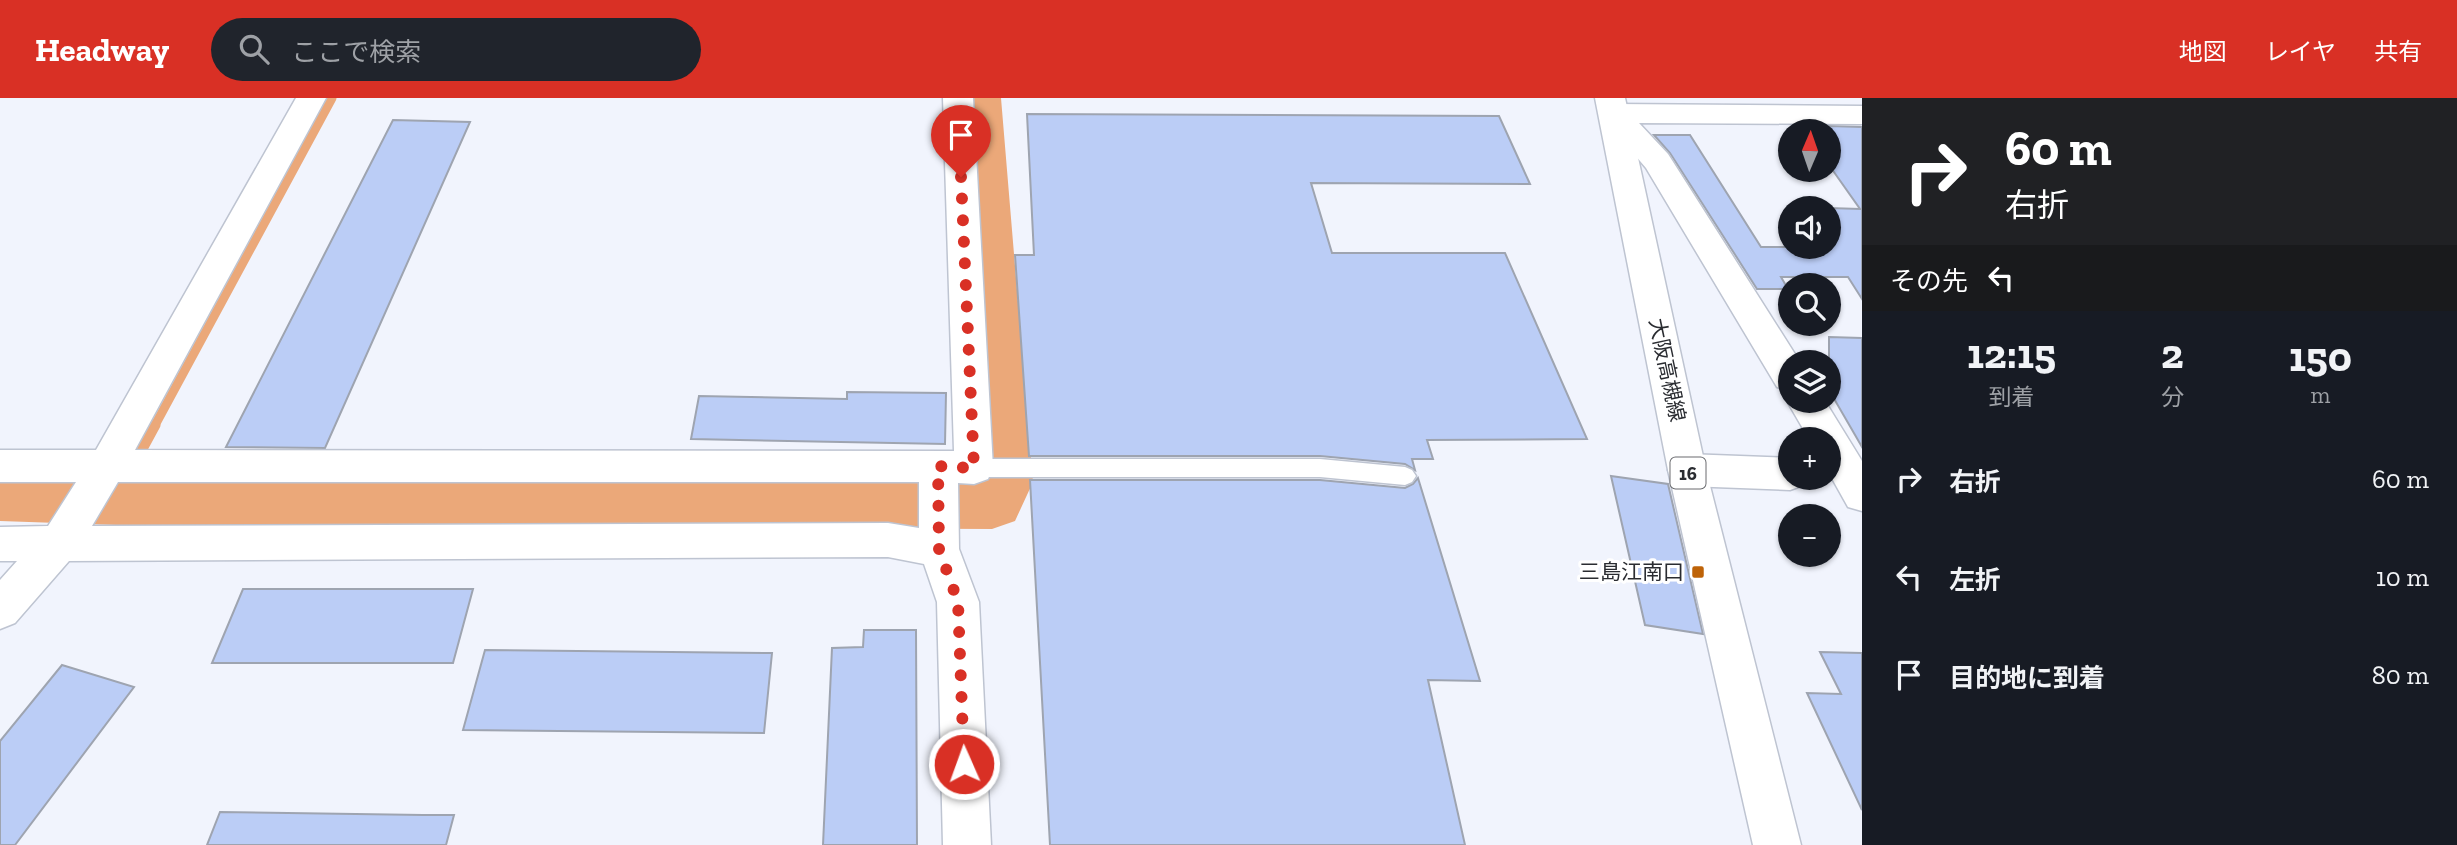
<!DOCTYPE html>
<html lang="ja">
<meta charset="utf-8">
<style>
:root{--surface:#171b24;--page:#20242c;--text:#f1f3f6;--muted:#9ea1a6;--accent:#d93025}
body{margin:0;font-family:"Zilla Slab","Noto Sans JP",serif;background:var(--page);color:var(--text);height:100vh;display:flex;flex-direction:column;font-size:26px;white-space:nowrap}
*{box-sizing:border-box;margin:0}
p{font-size:23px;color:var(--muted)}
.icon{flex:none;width:38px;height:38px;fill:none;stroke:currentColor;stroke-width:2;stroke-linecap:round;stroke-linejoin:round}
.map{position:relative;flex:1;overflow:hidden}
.details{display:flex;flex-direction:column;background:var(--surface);width:595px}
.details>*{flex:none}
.guide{background:#202124;color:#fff;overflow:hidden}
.needle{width:46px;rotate:2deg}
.tools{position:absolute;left:1778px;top:21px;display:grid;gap:14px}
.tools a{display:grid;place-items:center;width:63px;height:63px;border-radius:50%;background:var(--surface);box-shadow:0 2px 5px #0004;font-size:35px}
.pin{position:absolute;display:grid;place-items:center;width:60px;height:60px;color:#fff;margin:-72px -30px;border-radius:50% 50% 50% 0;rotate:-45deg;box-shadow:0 0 7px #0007}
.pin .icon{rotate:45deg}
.me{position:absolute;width:77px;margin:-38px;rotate:358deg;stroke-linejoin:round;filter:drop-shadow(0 0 5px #0008)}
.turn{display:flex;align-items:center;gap:24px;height:147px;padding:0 28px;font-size:32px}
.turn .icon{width:91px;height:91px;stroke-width:2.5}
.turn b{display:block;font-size:49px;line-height:60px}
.then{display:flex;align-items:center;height:66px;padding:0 28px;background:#0003;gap:14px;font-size:26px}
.eta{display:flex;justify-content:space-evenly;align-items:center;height:119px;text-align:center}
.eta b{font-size:42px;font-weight:700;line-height:49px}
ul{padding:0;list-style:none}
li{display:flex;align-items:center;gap:21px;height:98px;padding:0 28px}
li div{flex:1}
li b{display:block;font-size:26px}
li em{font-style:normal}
header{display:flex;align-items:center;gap:42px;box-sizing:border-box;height:98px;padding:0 35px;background:var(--accent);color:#fff}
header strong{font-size:33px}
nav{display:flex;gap:38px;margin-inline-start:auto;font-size:24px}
.search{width:490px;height:63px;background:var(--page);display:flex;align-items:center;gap:18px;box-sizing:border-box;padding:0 24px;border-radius:38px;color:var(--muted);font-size:26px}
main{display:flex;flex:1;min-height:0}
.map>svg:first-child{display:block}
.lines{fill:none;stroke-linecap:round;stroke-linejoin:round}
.stream-far1{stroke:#eba879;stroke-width:9}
.stream{stroke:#eba879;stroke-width:11}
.river{fill:#eba879;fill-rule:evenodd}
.building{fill:#bbcdf6;stroke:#9ea4b0;stroke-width:2}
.lane-casing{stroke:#bec4d1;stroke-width:3}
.street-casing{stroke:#bec4d1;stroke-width:3}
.primary-casing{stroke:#bec4d1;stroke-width:3}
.lane{fill:#fff;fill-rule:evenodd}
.street{fill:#fff;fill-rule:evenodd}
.primary{fill:#fff;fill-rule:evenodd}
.route{stroke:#d93025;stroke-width:12;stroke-dasharray:0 21.6}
.poi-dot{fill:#be6308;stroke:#fff;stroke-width:2.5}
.labels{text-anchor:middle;stroke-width:6;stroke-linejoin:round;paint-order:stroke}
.shield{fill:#fff;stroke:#6a6b6f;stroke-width:2}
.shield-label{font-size:19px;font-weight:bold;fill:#2a2c31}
.street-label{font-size:21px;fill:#2a2c31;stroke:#fff}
.poi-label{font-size:21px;fill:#2a2c31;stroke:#fff;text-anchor:end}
</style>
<header>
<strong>Headway</strong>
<div class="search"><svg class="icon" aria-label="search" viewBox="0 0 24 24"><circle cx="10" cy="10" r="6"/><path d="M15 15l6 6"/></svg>ここで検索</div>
<nav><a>地図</a><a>レイヤ</a><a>共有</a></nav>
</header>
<main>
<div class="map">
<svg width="1862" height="747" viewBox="0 0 1862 747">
<rect width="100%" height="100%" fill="#f1f4fd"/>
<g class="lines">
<path class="stream-far1" d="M154,329l178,-329"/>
<path class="stream" d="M116,399l39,-72"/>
<path class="river" d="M951,0h50l32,384 -18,39 -23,8 -876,-4 -116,-4v-56l116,4 851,4z"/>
</g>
<path class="building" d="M1027,16l472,2 31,68 -219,-1 21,70h173l82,186 -160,1 6,19h-21l3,11 -10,-6 -85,-8h-291l-14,-201h19z
M393,22l77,2 -145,326 -99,-1z
M1829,28l33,1v172l-14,-22h-67l7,12h-31l-87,-136 -16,-18h36l71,112h68v-39l31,1 -31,-44z
M1829,239l33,1v109l-33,-57z
M847,294l99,1 -1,51 -254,-5 8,-43 148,3z
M1611,378l57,8 35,150 -58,-9z
M1418,380l62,203 -52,-1 37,165h-415l-20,-365h290l85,8 8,-4z
M243,491h230l-20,74h-241z
M864,532h52l1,215h-94l9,-197 31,-1z
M485,552l287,3 -8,80 -301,-3z
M1820,554l42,1v157l-55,-117 34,1z
M62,567l72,22 -119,158h-15v-104z
M220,714l203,3h31l-8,30h-239z"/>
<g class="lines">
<g class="lane-casing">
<path id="lane" d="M974,361h346l85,8 7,3 4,6 -4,6 -7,3 -85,-8h-346l-7,-3 -3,-6 3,-6z"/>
</g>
<g class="street-casing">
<path id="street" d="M296,0h30l-191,352 819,1 -11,-353h30l20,370 -5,11 -14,5 -16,-1 1,66 20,53 12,243h-48l-6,-243 -13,-38 -36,-7 -819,4 -54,62 -15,6v-49l17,-19h-17v-34l48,-1 28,-44h-76v-32h96zM118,384h801v46l-31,-5 -796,3z
M1614,6l248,2v18l-223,-1 29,31 132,208h-10v29l-13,-4 -131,-219 -47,-55 5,-7z
M1790,296v7h35l37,60v50l-14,-4 -19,-34v-34h-20l-22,-38z
M1687,356l103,4v20h17l-3,7 -14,5 -103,-4 -14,-5 -5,-11 5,-11z"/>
</g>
<g class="primary-casing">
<path id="primary" d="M1595,0h30l81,372 95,375h-48l-85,-375z"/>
</g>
<use href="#lane" class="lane"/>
<use href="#street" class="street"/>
<use href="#primary" class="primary"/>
</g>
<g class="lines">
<path class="route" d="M961,79l13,291 -36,-2 1,83 19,53 6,162"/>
</g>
<rect class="poi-dot" x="1691" y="467" width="14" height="14" rx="3.5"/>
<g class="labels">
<rect class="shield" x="1670.5" y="359.5" width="35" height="31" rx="5"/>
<g class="shield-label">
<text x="1688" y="382">16</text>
</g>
<g class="street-label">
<text transform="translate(1667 272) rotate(78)" y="7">大阪高槻線</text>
</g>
<g class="poi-label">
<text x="1684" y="481">三島江南口</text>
</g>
</g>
</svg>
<div class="tools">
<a><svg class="needle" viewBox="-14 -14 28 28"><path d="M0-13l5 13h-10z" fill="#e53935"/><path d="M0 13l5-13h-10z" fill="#9ea1a6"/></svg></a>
<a><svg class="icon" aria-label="sound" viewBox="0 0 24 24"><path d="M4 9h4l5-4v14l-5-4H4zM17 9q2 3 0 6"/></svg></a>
<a><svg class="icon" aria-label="search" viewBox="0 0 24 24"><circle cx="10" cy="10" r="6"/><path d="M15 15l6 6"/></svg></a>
<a><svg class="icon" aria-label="layers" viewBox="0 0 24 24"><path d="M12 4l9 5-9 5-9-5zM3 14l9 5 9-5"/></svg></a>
<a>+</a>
<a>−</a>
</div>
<div class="pin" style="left:961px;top:79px;background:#d93025"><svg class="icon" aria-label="arrive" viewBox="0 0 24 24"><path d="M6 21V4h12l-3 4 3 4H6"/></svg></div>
<svg class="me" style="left:964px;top:666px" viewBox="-20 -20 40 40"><circle r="17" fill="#d93025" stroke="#fff" stroke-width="3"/><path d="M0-11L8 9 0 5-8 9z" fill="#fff"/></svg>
</div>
<section class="details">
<div class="guide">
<div class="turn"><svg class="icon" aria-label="right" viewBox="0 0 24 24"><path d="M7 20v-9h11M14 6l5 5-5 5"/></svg><div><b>60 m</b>右折</div></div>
<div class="then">その先<svg class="icon" aria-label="left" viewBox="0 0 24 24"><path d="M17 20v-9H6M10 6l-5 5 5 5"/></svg></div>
</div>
<div class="eta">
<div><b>12:15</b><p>到着</p></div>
<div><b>2</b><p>分</p></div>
<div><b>150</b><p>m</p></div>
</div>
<ul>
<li><svg class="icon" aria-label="right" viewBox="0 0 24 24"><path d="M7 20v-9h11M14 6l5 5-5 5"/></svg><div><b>右折</b></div><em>60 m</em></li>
<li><svg class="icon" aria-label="left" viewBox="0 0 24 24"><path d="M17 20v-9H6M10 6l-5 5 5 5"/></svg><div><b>左折</b></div><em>10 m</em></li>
<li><svg class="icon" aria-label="arrive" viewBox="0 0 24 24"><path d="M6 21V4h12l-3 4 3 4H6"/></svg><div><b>目的地に到着</b></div><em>80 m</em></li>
</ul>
</section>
</main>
